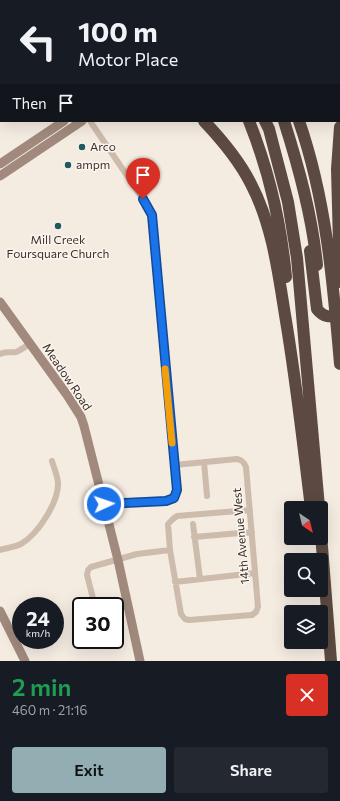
<!DOCTYPE html>
<meta charset="utf-8">
<style>
:root{--surface:#171b24;--page:#242831;--text:#f1f3f6;--muted:#9ea1a6;--accent:#92aeb2}
body{margin:0;font-family:Commissioner,sans-serif;background:var(--page);color:var(--text);height:100vh;display:flex;flex-direction:column;font-size:15px;white-space:nowrap}
*{box-sizing:border-box;margin:0}
p{font-size:13px;color:var(--muted)}
.icon{flex:none;width:22px;height:22px;fill:none;stroke:currentColor;stroke-width:2;stroke-linecap:round;stroke-linejoin:round}
.map{position:relative;height:661px;overflow:hidden}
.sheet{display:flex;flex-direction:column;background:var(--surface);flex:1}
.sheet>*{flex:none}
.banner{position:absolute;left:0px;top:0px;width:340px;height:122px;box-shadow:0 4px 16px #0002;background:#171b24;color:var(--text);overflow:hidden}
.needle{width:26px;rotate:145deg}
.controls{position:absolute;left:284px;top:501px;display:grid;gap:8px}
.controls a{display:grid;place-items:center;width:44px;height:44px;border-radius:4px;background:var(--surface);box-shadow:0 4px 16px #0002;font-size:20px}
.speed{position:absolute;left:12px;top:597px;display:flex;gap:8px;font-size:20px;font-weight:700;text-align:center}
.speed>*{display:grid;place-content:center;width:52px;height:52px;border-radius:50%;background:var(--surface);box-shadow:0 4px 16px #0002;line-height:1}
.speed small{font-size:10px;font-weight:400}
.speed .limit{border:2px solid #111;border-radius:6px;background:#fff;color:#111}
.pin{position:absolute;display:grid;place-items:center;width:34px;height:34px;color:#fff;margin:-41px -17px;border-radius:50% 50% 50% 0;rotate:-45deg;box-shadow:0 0 4px #0007}
.pin .icon{rotate:45deg}
.me{position:absolute;width:44px;margin:-22px;rotate:87deg;stroke-linejoin:round;filter:drop-shadow(0 0 3px #0008)}
.turn{display:flex;align-items:center;gap:14px;height:84px;padding:0 12px;font-size:18px}
.turn .icon{width:52px;height:52px;stroke-width:2.5}
.turn b{display:block;font-size:28px;line-height:34px}
.then{display:flex;align-items:center;height:38px;padding:0 12px;background:#0003;gap:8px;font-size:15px}
.round{display:grid;place-items:center;flex:none;width:42px;height:42px;border-radius:4px;background:var(--page)}
.overview{display:flex;align-items:center;justify-content:space-between;height:68px;padding:0 12px}
h1{font-size:24px;font-weight:600;line-height:30px;color:#1e9e55}
.action{display:flex;gap:8px;margin-top:auto;padding:8px 12px}
.action a{flex:1;height:46px;border-radius:4px;background:var(--accent);color:#111;font-size:16px;font-weight:600;line-height:46px;text-align:center}
.action a+a{background:var(--page);color:var(--text)}
.map>svg:first-child{display:block}
.lines{fill:none;stroke-linecap:round;stroke-linejoin:round}
.street{stroke:#cdbbac;stroke-width:6}
.secondary{stroke:#a18a7d;stroke-width:9}
.highway{stroke:#5c4a42;stroke-width:12}
.highway-bridge{stroke:#5c4a42;stroke-width:12}
.route-casing{stroke:#114b97;stroke-width:10}
.route{stroke:#1a73e8;stroke-width:7}
.slow{stroke:#f59e0b;stroke-width:7}
.poi-dot{fill:#1f5a5e;stroke:#fbf5ee;stroke-width:1.5}
.labels{text-anchor:middle;stroke-width:3;stroke-linejoin:round;paint-order:stroke}
.poi-label{font-size:12px;fill:#3b302b;stroke:#fbf5ee;text-anchor:start}
.street-label{font-size:12px;fill:#3b302b;stroke:#fbf5ee}
</style>
<div class="map">
<svg width="340" height="661" viewBox="0 0 340 661">
<rect width="100%" height="100%" fill="#f4ebe1"/>
<g class="lines">
<path class="street" d="M90,121l53,78 9,16 25,275 -3,8 -8,3 -62,3
M0,354c6,-3 10,-1 16,-2 5,-2 10,-6 14,-8
M204,462l3,34
M174,465l63,-6c5,1 7,3 9,8l12,140 -2,5 -4,3 -63,5 -4,-1 -4,-5 -11,-64 -2,-26 5,-5 4,-3 73,-6
M193,524l7,55
M194,537l58,-5
M0,550c6,-2 15,-3 21,-6 17,-10 38,-42 37,-62 -1,-7 -4,-14 -6,-21
M175,582l80,-9
M95,606l-8,-31 1,-5 3,-3 46,-13 33,-4
M114,606l14,-3"/>
<path class="secondary" d="M0,164l64,-43
M0,176l82,-55
M0,302l67,93 14,22 3,9 34,134 22,101
M0,611l25,50"/>
<path class="highway" d="M114,0v1
M196,0v1
M210,0l1,1
M224,0l1,1
M247,0v1
M262,0v1
M334,0l1,1
M131,1v-1
M204,121c18,19 35,39 47,63 21,40 27,87 34,131 11,64 18,129 26,193
M249,121c20,50 32,102 37,156
M265,121l4,8 19,73 9,56 22,249
M284,121c15,47 28,94 33,144
M299,121c27,78 34,160 41,243
M340,282l-3,-113 3,-42
M321,534l10,127"/>
<path class="highway-bridge" d="M310,251l7,58c7,9 13,8 23,6"/>
</g>
<g class="lines">
<g class="route-casing">
<path id="route" d="M104,504l62,-3 8,-3 3,-8 -25,-275 -9,-16"/>
</g>
<use href="#route" class="route"/>
<path class="slow" d="M165,369l7,74"/>
</g>
<g class="poi-dot">
<circle cx="82" cy="147" r="4"/>
<circle cx="68" cy="165" r="4"/>
<circle cx="58" cy="226" r="4"/>
</g>
<g class="labels">
<g class="poi-label">
<text x="90" y="151">Arco</text>
<text x="76" y="169">ampm</text>
<text x="58" y="244" text-anchor="middle">Mill Creek<tspan x="58" dy="14">Foursquare Church</tspan></text>
</g>
<g class="street-label">
<text transform="translate(67 377) rotate(56)" y="4">Meadow Road</text>
<text transform="translate(241 536) rotate(-95)" y="4">14th Avenue West</text>
</g>
</g>
</svg>
<div class="controls">
<a><svg class="needle" viewBox="-14 -14 28 28"><path d="M0-13l5 13h-10z" fill="#e53935"/><path d="M0 13l5-13h-10z" fill="#9ea1a6"/></svg></a>
<a><svg class="icon" aria-label="search" viewBox="0 0 24 24"><circle cx="10" cy="10" r="6"/><path d="M15 15l6 6"/></svg></a>
<a><svg class="icon" aria-label="layers" viewBox="0 0 24 24"><path d="M12 4l9 5-9 5-9-5zM3 14l9 5 9-5"/></svg></a>
</div>
<div class="speed"><div>24<small>km/h</small></div><div class="limit">30</div></div>
<div class="pin" style="left:143px;top:199px;background:#d93025"><svg class="icon" aria-label="arrive" viewBox="0 0 24 24"><path d="M6 21V4h12l-3 4 3 4H6"/></svg></div>
<svg class="me" style="left:104px;top:504px" viewBox="-20 -20 40 40"><circle r="17" fill="#1a73e8" stroke="#fff" stroke-width="3"/><path d="M0-11L8 9 0 5-8 9z" fill="#fff"/></svg>
<div class="banner">
<div class="turn"><svg class="icon" aria-label="left" viewBox="0 0 24 24"><path d="M17 20v-9H6M10 6l-5 5 5 5"/></svg><div><b>100 m</b>Motor Place</div></div>
<div class="then">Then<svg class="icon" aria-label="arrive" viewBox="0 0 24 24"><path d="M6 21V4h12l-3 4 3 4H6"/></svg></div>
</div>
</div>
<section class="sheet">
<div class="overview"><div><h1>2 min</h1><p>460 m · 21:16</p></div><a class="round" style="background:#d93025;color:#fff"><svg class="icon" aria-label="close" viewBox="0 0 24 24"><path d="M6 6l12 12M18 6L6 18"/></svg></a></div>
<div class="action"><a>Exit</a><a>Share</a></div>
</section>
